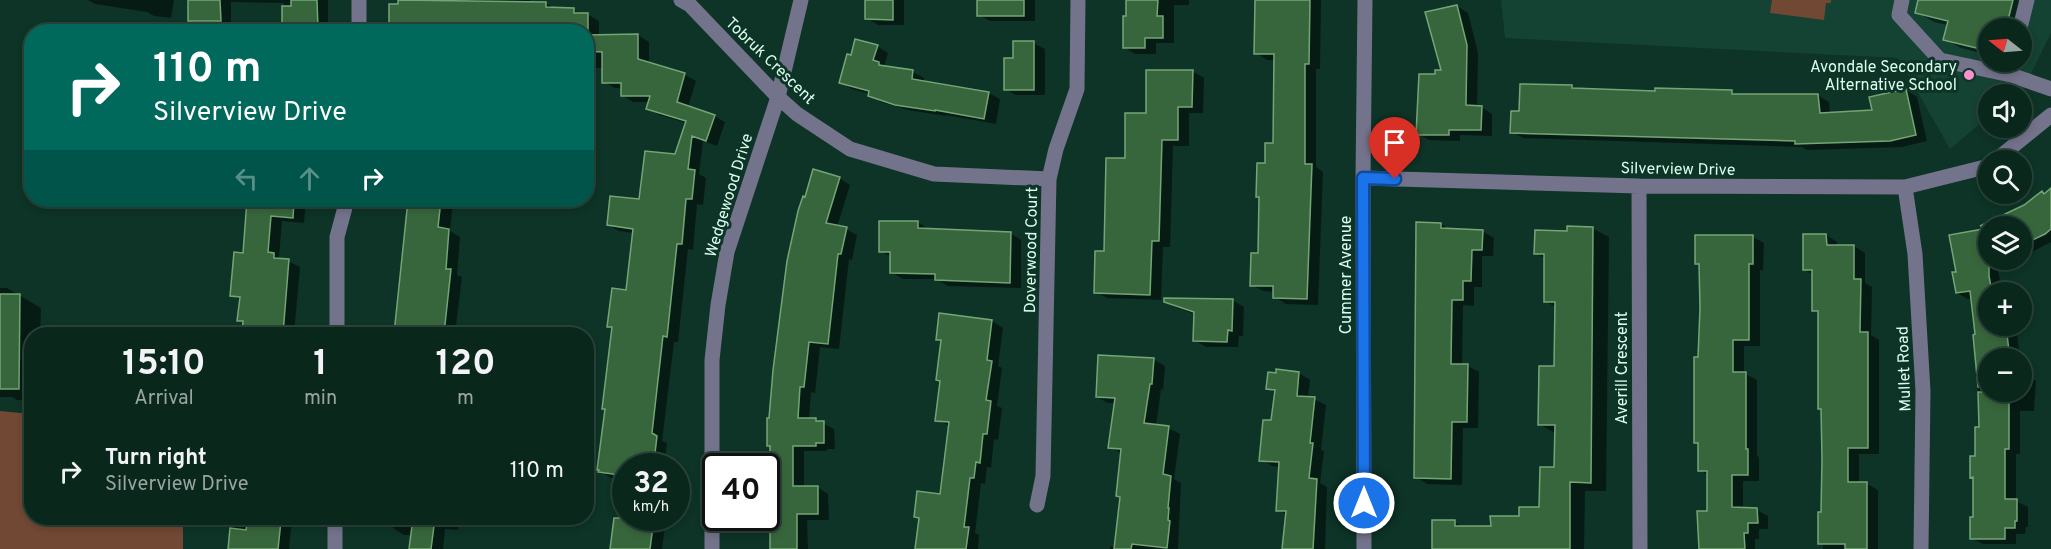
<!DOCTYPE html>
<meta charset="utf-8">
<style>
:root{--surface:#0a271c;--page:#183329;--text:#f1f3f6;--muted:#99a5a3;--line:#2a443b}
body{margin:0;font-family:Overpass,sans-serif;background:var(--page);color:var(--text);height:100vh;display:flex;flex-direction:column;font-size:22px;white-space:nowrap}
*{box-sizing:border-box;margin:0}
p{font-size:20px;color:var(--muted)}
.icon{flex:none;width:33px;height:33px;fill:none;stroke:currentColor;stroke-width:2;stroke-linecap:round;stroke-linejoin:round}
.map{position:relative;flex:1;overflow:hidden}
.side{position:absolute;left:24px;top:327px;width:570px;height:198px;display:flex;flex-direction:column;background:var(--surface);border-radius:24px;box-shadow:0 3px 9px #0003,0 0 0 2px var(--line)}
.side>*{flex:none}
.banner{position:absolute;left:24px;top:24px;width:570px;height:183px;border-radius:24px;box-shadow:0 3px 9px #0003,0 0 0 2px var(--line);background:#00695c;color:#fff;overflow:hidden}
.needle{width:39px;rotate:287deg}
.buttons{position:absolute;left:1978px;top:18px;display:grid;gap:12px}
.buttons a{display:grid;place-items:center;width:54px;height:54px;border-radius:50%;background:var(--surface);box-shadow:0 3px 9px #0003,0 0 0 2px var(--line);font-size:30px}
.speed{position:absolute;left:612px;top:453px;display:flex;gap:12px;font-size:30px;font-weight:700;text-align:center}
.speed>*{display:grid;place-content:center;width:78px;height:78px;border-radius:50%;background:var(--surface);box-shadow:0 3px 9px #0003,0 0 0 2px var(--line);line-height:1}
.speed small{font-size:15px;font-weight:400}
.speed .limit{border:3px solid #111;border-radius:9px;background:#fff;color:#111}
.pin{position:absolute;display:grid;place-items:center;width:51px;height:51px;color:#fff;margin:-62px -26px;border-radius:50% 50% 50% 0;rotate:-45deg;box-shadow:0 0 6px #0007}
.pin .icon{rotate:45deg}
.me{position:absolute;width:66px;margin:-33px;rotate:0deg;stroke-linejoin:round;filter:drop-shadow(0 0 4px #0008)}
.turn{display:flex;align-items:center;gap:21px;height:126px;padding:0 30px;font-size:27px}
.turn .icon{width:78px;height:78px;stroke-width:2.5}
.turn b{display:block;font-size:42px;line-height:51px}
.lanes{display:flex;align-items:center;height:57px;padding:0 30px;background:#0003;justify-content:center;gap:30px;direction:ltr}
.lanes .off{opacity:.35}
.eta{display:flex;justify-content:space-evenly;align-items:center;height:102px;text-align:center}
.eta b{font-size:36px;font-weight:700;line-height:42px}
ul{padding:0;list-style:none}
li{display:flex;align-items:center;gap:18px;height:84px;padding:0 30px}
li div{flex:1}
li b{display:block;font-size:22px}
li em{font-style:normal}
.map>svg:first-child{display:block}
.built{fill:#144233;fill-rule:evenodd}
.green{fill:#714834}
.shadow{fill:#0007}
.building{fill:#38663c;stroke:#74a577;stroke-width:1.5}
.lines{fill:none;stroke-linecap:round;stroke-linejoin:round}
.minor{stroke:#74738c;stroke-width:15}
.route-casing{stroke:#114b97;stroke-width:15}
.route{stroke:#1a73e8;stroke-width:10}
.poi-dot{fill:#f890cb;stroke:#0d3426;stroke-width:2}
.labels{text-anchor:middle;stroke-width:6;stroke-linejoin:round;paint-order:stroke}
.street-label{font-size:16px;fill:#dbfeee;stroke:#0d3426}
.poi-label{font-size:16px;fill:#dbfeee;stroke:#0d3426;text-anchor:end}
</style>
<div class="map">
<svg width="2051" height="549" viewBox="0 0 2051 549">
<rect width="100%" height="100%" fill="#0d3426"/>
<path class="built" d="M1501,0h550v33l-27,55 -8,6h-27v22l-39,33 -52,-91 -393,-20zM1989,28h33v34h-33z"/>
<path class="green" d="M1772,0h59v3h-5l-2,17 -54,-7z
M0,411l31,3 1,104h151v31h-183z"/>
<path class="shadow" d="M88,0h86l-3,18 -17,-2 -7,-4 -52,-8z
M189,0h139v32h-28l-17,-9 1,-20 -53,-1v24h-30l-12,-6z
M400,0h129l5,3h11l11,6 17,1 8,4h6l12,7v15l39,-1 11,7v22l36,11 11,6 -8,26 26,9 11,6 -8,24 -14,-5 -4,33 7,4 -3,27 -6,-1 -4,46 -5,-1 -10,93h-4l-12,99 5,2 -3,23h-38v14l-15,-2 -11,-7 13,-143 -4,-2 18,-34 7,-59 -15,-2 -11,-6 32,-24 36,-45 11,-33 -28,-8 -11,-7 2,-6h-17l-11,-7v-7h-7l-11,-6v-14h-18v-36h-185l-11,-7 10,-20z
M867,0h37v25h-26l-11,-7z
M979,0h56v21h-45l-11,-6z
M1128,0h61v5h-15v38h-18v11h-21l-11,-7z
M1256,0h65l-1,69h-4v98l7,5 -5,133 -32,-1 -11,-7v-5l-12,-1 -11,-6 7,-30 2,-57 -4,-2 9,-32 8,-19 1,-85h-8l-11,-7z
M1920,0h97l13,7 -8,34v-13h-33v27l-28,-7 -16,-9 3,-14 -14,-3 -17,-10z
M1457,6l11,7 10,40 -1,54h4l11,7v22l-32,-1v6l-31,-1 -11,-6 18,-58 7,-4z
M1033,43l12,6v46h-29l-11,-6 9,-29z
M877,46l11,7 -4,14 29,5 11,6 -1,4 66,11 11,6 -4,25 -50,-9v1l-38,-6 -27,-8 -11,-8 -18,-5 -11,-6 11,-26z
M1192,71l12,7 -1,35h-14v33h-16l-3,101h-7l-2,53 -54,-2 -11,-6 30,-132 21,-45z
M1571,87l6,3 79,3 76,-1 6,3h79l12,7 1,12 44,-2 32,-22 11,7 10,44 -25,6 -95,3 -5,-3 -279,-9 -11,-6 8,-20z
M839,178l11,7 -13,42 9,2 11,6 -5,25 -3,-1 -10,90 -19,-2 -5,46 -4,-1 -2,27h6l19,10 1,20h-8v2h-23v37l13,-1 11,7 1,26h-22l1,29h-37v-34l-3,-2 4,-25 -2,-69 4,-49z
M2051,190v52l-29,15v-31h-23l-2,-5 28,-14 17,-15 3,3z
M249,200h57l-2,23 -22,-2 -3,36 21,10 -6,67h-51l1,-11 -5,-3 2,-20 -9,-5 13,-40z
M407,200h46l-3,31 10,6 -3,38 5,2 -7,57h-60l13,-125 -2,-1z
M917,222l12,7 81,4 11,7v48l-73,-2 -12,-7h-33l-12,-7 1,-15 -12,-6z
M1441,224l9,6 32,1 12,7 -1,18h-11v31h-8v19l-11,-1 -1,61h6l11,6 -1,56h-15l-1,57 -35,-1 -11,-7z
M1592,228l17,9 -3,254h-21l-1,58h-150l20,-27 9,5h29l29,-9 19,-10 15,-40 2,-34 -18,-10 16,-56 2,-60 -12,-7 1,-42 -10,-6 32,-20z
M1989,230v30h29l-20,10 4,22h-13v34h27l4,32h-31v34h33v-25l12,7 -1,5 3,2 -2,30h-14v43h-4v47l12,6v20h-2l-1,7h-9v10h-33l-12,-6 3,-19 1,-41 -3,-1 8,-48v-36l-2,-1 -4,-56 3,-1 -4,-37 -5,1 -11,-6 1,-20z
M1826,235l11,7v4h17l11,7v30l7,4 -1,48 8,5v114h-20v30h8l11,6v59h-55v-4l-4,-2 4,-29v-104l-4,-2 1,-94 -7,-4v-35l-9,-6z
M1753,237l11,6 -1,27h-3v76h-16v27l13,7v76l2,1v24h-16v28l14,1 11,6v13h-9v10h-4v10h-56v-37l9,1v-38l-8,-5v-25l-4,-2 4,-84v-93l-4,-3z
M0,288h7l34,20 -1,26h-8v66h-15l-5,-3h-12z
M1232,300l12,7 -1,29h-4l-1,11h-32l-11,-7v-26l-18,-6 -12,-6z
M992,321l11,7 -5,38 4,2 -5,38 5,2 -4,32 -4,-1 -3,29 -4,-1 -2,17 -4,-1 -6,50 4,2 -1,14h-62l4,-30 -5,-3 27,-20 8,-70 -13,-6 5,-38 -5,-2 5,-38 -5,-3z
M1153,359l12,7 -2,24 -2,-1 -5,37 12,2 12,6 -6,45 7,4 -3,66h-68v-3l5,1 6,-50v-44l-11,-6 5,-44h-7l-11,-6z
M1299,373l11,7 -2,18 6,1 12,6 -5,45 3,1 -4,32 7,4 -2,62h-42l4,-34 -9,-5 2,-43 -8,-1 -11,-6 12,-38 3,-29 -8,-5z
M625,514l1,4h40l-4,31h-51l11,-9z
M233,518h59l-3,31h-57l-2,-1z
M394,518h66l-2,12 -13,-1 -2,20h-33l2,-14h-8l-11,-7z"/>
<path class="building" d="M188,0h32l1,21h-33z
M291,0h26l1,28h-27v-4h-9v-18h9z
M398,0l148,2v5l28,1v5h14v19h-115v-4l-75,1v-3h-9v-22h9z
M865,0h28v20l-28,-1z
M977,0h47v16h-47z
M1126,0h32l-1,16h6v22h-18v10h-22v-32h3z
M1255,0h55l-1,64h-4v100h7l-5,135 -34,-1v-12h-23l1,-33h7l1,-56h-3l1,-34h8v-20h8l1,-89h-20z
M1918,0h95l-7,28h-17v19l-3,-1 -1,4 -42,-10 5,-19 -33,-8z
M1457,5l10,40 -1,60 16,1 -1,24h-32v5h-33l3,-61h16v-4h6l-16,-58z
M638,34v25l47,14 -8,29 38,13 -9,26 -14,-5 -4,33 7,1 -3,29h-6l-4,45h-5l-10,93 -4,-1 -11,97 5,3 -3,26 -4,4h-24v10l-28,-4 1,-2h-2l8,-61h-3l10,-82h-5l5,-39 14,2 7,-61 -26,-4 3,-29 29,3 6,-48 30,3 11,-33 -40,-12 4,-13h-29v-13h-19v-31l-16,-1v-16z
M855,39l23,6 -5,15 6,2v3l34,5 -1,9 77,13 -5,27 -49,-9v1l-40,-6 -27,-9 1,-5 -30,-8 8,-29 4,1z
M1013,41h21v49h-30v-32h9z
M1146,70h47l-1,37h-14v33h-16l-3,101h-7l-2,54 -56,-2 1,-42h9l2,-93h19v-45h21z
M1520,84l52,1v3l83,3v-3l77,2v4h86l2,19 52,-3 -3,-13 37,-8 10,46 -26,6 -95,3v-3l-285,-8 1,-22h8z
M813,169l27,8 -14,46 21,4 -6,27h-3l-10,90 -19,-2 -5,45h-4l-2,31h18v3h8v22h-8v3h-23v40h25v28h-21v35h-27v-35h-3v-28h3v-40h-3v-28h2l4,-48 14,-109 11,-50 5,-15 2,1z
M2051,188v41l-6,5 -23,11v-19h-42l44,-21 18,-14 2,3z
M247,200h47l-1,18 -22,-2 -3,36 6,1v5l15,1 -6,75h-41l1,-13h-6l3,-24 -10,-1 4,-44 9,1z
M408,200h33l-3,27 11,2 -3,40h5l-7,65h-50z
M879,221h39v7l93,4 -1,51 -75,-3v-6l-45,-1v-21h-11z
M1416,222l25,1v5l42,2 -1,20h-10l-1,31h-8v19h-11l-1,64h17l-1,58h-15l-1,57 -37,-1z
M1567,226l26,1 -2,256 -21,-1v67h-138v-29h23v6h36l-1,-10h29v-9h20l1,-40h14l1,-42h-17l1,-59h15l1,-64h-11v-48h-10l1,-24 32,1z
M1989,228v48l2,11 -2,1v38h17l3,25 -20,3v32l-11,1 -5,-52 2,-1 -5,-43 -14,2 -4,-21h4l-7,-37z
M1803,234h23l1,11h27v34h7l-1,53h8v116h-20v34h19v67h-22v-5h-27v-32h3l1,-53 -1,-50h-3v-98h-6v-41h-9z
M1695,235h58v29h-4v76h-16v32h13v77h2v26h-16v32l25,1 1,15h-10v10h-4l1,16h-46l-2,-38h10v-40h-9v-28h-4v-86h4l2,-49 -1,-44h-4z
M0,294h20l-1,95h-19z
M1164,298l69,1 -1,32 -4,-1 -1,12 -34,-1 1,-29 -30,-10z
M939,313l53,7 -5,40 5,1 -6,39 5,1 -4,33h-4l-3,29 -4,-1 -2,16h-4l-6,49h5l-3,22h-51l4,-31 -5,-1 3,-26 23,3 9,-72 -14,-1 5,-40 -4,-1 5,-40h-5z
M1098,355l56,3 -2,26h-2l-6,39 25,3 -6,48 8,2 -3,32h1l-1,12 2,1 -3,27 -35,-4 -1,5h-17l6,-52 -4,-1 5,-47 -13,-1 7,-50 -19,-1z
M1276,369l23,3 -2,24 18,1 -5,46h3l-4,35 8,1 -4,70h-31l4,-38h-10l3,-49 -20,-1 4,-41h8l4,-30 -9,-1 2,-17 8,1z
M1978,392h31v57h-4v50h12v22h-2v7h-10v11h-35v-22h3v-40l-3,1v-22h5v-29h4z
M248,518l33,3 -3,28h-50l2,-21 16,2z
M413,518h22l-4,31h-22z
M614,518h40l-4,31h-40z"/>
<g class="lines">
<path class="minor" d="M681,0l9,5 88,92 19,17 53,35 84,25 115,5
M1902,0l-3,15 41,45 71,15 40,14
M2020,28l7,-28
M359,32v-32
M1996,160l55,-45
M1363,178l276,8 266,1 84,-21
M1639,186l1,363
M1905,187l10,67 8,137 -2,158
M337,334v-97l10,-37
M1037,505l6,-29 6,-297 7,-30 21,-60 1,-89
M335,549v-31
M712,549v-189l6,-55 9,-53 51,-155 23,-97
M1364,549l-1,-371 2,-178"/>
</g>
<g class="lines">
<g class="route-casing">
<path id="route" d="M1364,503l-1,-325 32,1"/>
</g>
<use href="#route" class="route"/>
</g>
<circle class="poi-dot" cx="1969" cy="75" r="6"/>
<g class="labels">
<g class="street-label">
<text transform="translate(771 60) rotate(44)" y="6">Tobruk Crescent</text>
<text transform="translate(1678 168) rotate(1)" y="6">Silverview Drive</text>
<text transform="translate(728 195) rotate(-73)" y="6">Wedgewood Drive</text>
<text transform="translate(1030 250) rotate(-89)" y="6">Doverwood Court</text>
<text transform="translate(1345 275) rotate(-90)" y="6">Cummer Avenue</text>
<text transform="translate(1621 368) rotate(-90)" y="6">Averill Crescent</text>
<text transform="translate(1903 369) rotate(-92)" y="6">Mullet Road</text>
</g>
<g class="poi-label">
<text x="1957" y="72">Avondale Secondary<tspan x="1957" dy="18">Alternative School</tspan></text>
</g>
</g>
</svg>
<div class="buttons">
<a><svg class="needle" viewBox="-14 -14 28 28"><path d="M0-13l5 13h-10z" fill="#e53935"/><path d="M0 13l5-13h-10z" fill="#99a5a3"/></svg></a>
<a><svg class="icon" aria-label="sound" viewBox="0 0 24 24"><path d="M4 9h4l5-4v14l-5-4H4zM17 9q2 3 0 6"/></svg></a>
<a><svg class="icon" aria-label="search" viewBox="0 0 24 24"><circle cx="10" cy="10" r="6"/><path d="M15 15l6 6"/></svg></a>
<a><svg class="icon" aria-label="layers" viewBox="0 0 24 24"><path d="M12 4l9 5-9 5-9-5zM3 14l9 5 9-5"/></svg></a>
<a>+</a>
<a>−</a>
</div>
<div class="speed"><div>32<small>km/h</small></div><div class="limit">40</div></div>
<div class="pin" style="left:1395px;top:179px;background:#d93025"><svg class="icon" aria-label="arrive" viewBox="0 0 24 24"><path d="M6 21V4h12l-3 4 3 4H6"/></svg></div>
<svg class="me" style="left:1364px;top:503px" viewBox="-20 -20 40 40"><circle r="17" fill="#1a73e8" stroke="#fff" stroke-width="3"/><path d="M0-11L8 9 0 5-8 9z" fill="#fff"/></svg>
<div class="banner">
<div class="turn"><svg class="icon" aria-label="right" viewBox="0 0 24 24"><path d="M7 20v-9h11M14 6l5 5-5 5"/></svg><div><b>110 m</b>Silverview Drive</div></div>
<div class="lanes"><svg class="icon off" aria-label="left" viewBox="0 0 24 24"><path d="M17 20v-9H6M10 6l-5 5 5 5"/></svg><svg class="icon off" aria-label="ahead" viewBox="0 0 24 24"><path d="M12 20V5M6 11l6-6 6 6"/></svg><svg class="icon" aria-label="right" viewBox="0 0 24 24"><path d="M7 20v-9h11M14 6l5 5-5 5"/></svg></div>
</div>
<section class="side">
<div class="eta">
<div><b>15:10</b><p>Arrival</p></div>
<div><b>1</b><p>min</p></div>
<div><b>120</b><p>m</p></div>
</div>
<ul>
<li><svg class="icon" aria-label="right" viewBox="0 0 24 24"><path d="M7 20v-9h11M14 6l5 5-5 5"/></svg><div><b>Turn right</b><p>Silverview Drive</p></div><em>110 m</em></li>
</ul>
</section>
</div>
